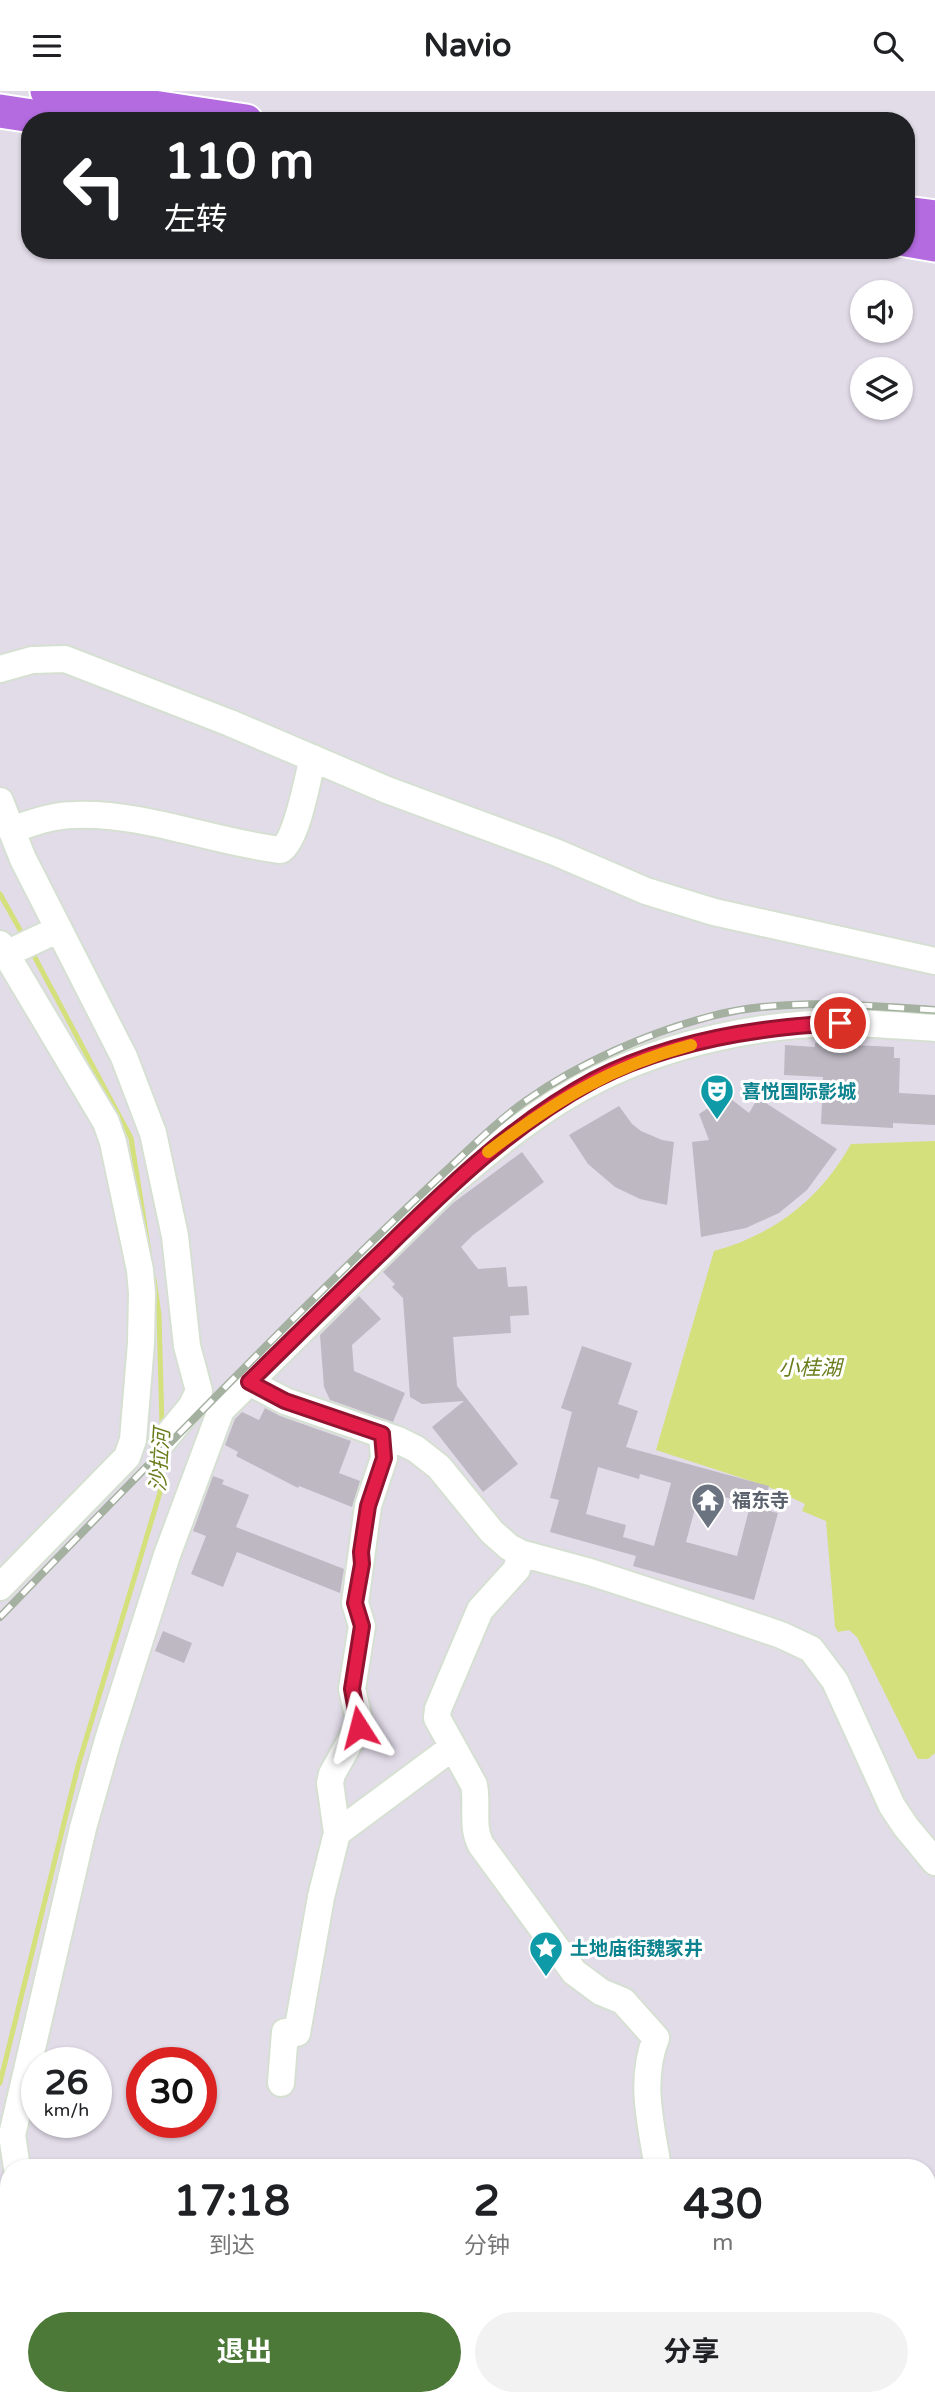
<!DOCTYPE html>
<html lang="zh">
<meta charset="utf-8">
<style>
:root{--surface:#fff;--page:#f2f2f2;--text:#202124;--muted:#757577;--accent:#4c7937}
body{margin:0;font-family:"Varela Round","Noto Sans SC",sans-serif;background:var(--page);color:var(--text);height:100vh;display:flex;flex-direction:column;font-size:26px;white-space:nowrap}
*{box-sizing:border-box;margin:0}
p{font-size:23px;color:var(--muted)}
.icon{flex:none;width:38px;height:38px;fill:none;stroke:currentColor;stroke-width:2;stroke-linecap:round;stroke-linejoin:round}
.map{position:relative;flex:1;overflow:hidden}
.side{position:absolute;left:0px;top:2068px;width:936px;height:247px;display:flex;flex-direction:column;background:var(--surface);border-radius:28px 28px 0 0;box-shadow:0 2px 5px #0004}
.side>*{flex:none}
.banner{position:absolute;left:21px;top:21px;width:894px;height:147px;border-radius:28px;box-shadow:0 2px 5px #0004;background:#202124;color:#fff;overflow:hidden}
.tools{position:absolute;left:850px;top:189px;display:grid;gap:14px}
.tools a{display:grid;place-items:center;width:63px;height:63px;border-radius:50%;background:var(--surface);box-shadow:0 2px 5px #0004;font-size:35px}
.speed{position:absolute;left:21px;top:1956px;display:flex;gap:14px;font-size:35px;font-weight:700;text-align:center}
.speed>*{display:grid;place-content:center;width:91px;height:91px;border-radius:50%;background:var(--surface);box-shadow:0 2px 5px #0004;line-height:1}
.speed small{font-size:18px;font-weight:400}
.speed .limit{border:10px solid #d22;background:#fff;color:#111}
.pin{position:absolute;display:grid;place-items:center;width:60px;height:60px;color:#fff;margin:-30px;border:4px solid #fff;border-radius:50%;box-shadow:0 2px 7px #0007}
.me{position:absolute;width:77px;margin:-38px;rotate:351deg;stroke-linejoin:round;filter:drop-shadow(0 0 5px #0008)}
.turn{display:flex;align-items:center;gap:24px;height:147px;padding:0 28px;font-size:32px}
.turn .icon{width:91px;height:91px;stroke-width:2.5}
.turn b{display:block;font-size:49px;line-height:60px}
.eta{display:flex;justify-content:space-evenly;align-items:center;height:119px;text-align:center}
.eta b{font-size:42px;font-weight:700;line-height:49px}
.button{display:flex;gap:14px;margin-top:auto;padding:14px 28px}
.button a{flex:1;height:80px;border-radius:42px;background:var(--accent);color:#fff;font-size:28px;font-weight:700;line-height:80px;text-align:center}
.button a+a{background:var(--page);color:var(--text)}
header{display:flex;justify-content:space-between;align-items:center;height:91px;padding:0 28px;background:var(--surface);font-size:32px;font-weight:700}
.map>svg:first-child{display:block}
.water{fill:#d4e07b}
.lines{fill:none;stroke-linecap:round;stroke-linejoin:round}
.stream{stroke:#d4e07b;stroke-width:5}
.building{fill:#bdb8c2;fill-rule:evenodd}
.minor-casing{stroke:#d6e0d2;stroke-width:30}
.major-casing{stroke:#fff;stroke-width:37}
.minor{stroke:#fff;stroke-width:26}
.major{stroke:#b36bdf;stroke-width:33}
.rail-casing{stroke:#a5b1a0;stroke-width:8}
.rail{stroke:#fff;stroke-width:5;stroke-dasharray:16;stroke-linecap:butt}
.route-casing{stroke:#92132f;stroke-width:18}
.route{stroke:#e11d48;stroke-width:12}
.slow{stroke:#f59e0b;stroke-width:12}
.labels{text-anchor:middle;stroke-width:6;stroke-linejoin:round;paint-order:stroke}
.culture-label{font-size:19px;font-weight:bold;fill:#0d838f;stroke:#fff;text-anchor:start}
.worship-label{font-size:19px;font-weight:bold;fill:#5b616d;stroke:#fff;text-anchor:start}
.water-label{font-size:21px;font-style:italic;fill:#6a7d1c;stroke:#fff}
</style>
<header><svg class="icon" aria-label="menu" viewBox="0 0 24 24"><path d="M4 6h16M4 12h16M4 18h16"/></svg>Navio<svg class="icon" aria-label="search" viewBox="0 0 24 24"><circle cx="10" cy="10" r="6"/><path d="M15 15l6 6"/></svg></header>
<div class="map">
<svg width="935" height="2314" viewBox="0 0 935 2314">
<rect width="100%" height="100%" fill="#e2dce9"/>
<path class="water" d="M935,1050v612l-7,6h-10l-3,-5 -58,-117 -8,-7 -11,2 -3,-5 -9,-106 -24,-10 3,-7 -36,-17 -113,-37 58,-199c61,-17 106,-52 137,-107z"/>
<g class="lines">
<path class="stream" d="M0,803l24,43
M32,861l99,186 18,114
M154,1188l5,36 3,111
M0,1992l78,-317 83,-277 1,-39"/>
</g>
<path class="building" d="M815,952l79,4v11h6l-1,35 36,2v30l-42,-2v5l-72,-4 2,-47 -39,-2 1,-30 30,2z
M727,1005l22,17 9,-15 79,51 -30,41 -28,23 -33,15 -45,9 -9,-95 17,-2 -10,-26z
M619,1015l13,18 9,7 21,9 12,2 -7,63 -27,-6 -25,-12 -27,-23 -19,-29z
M522,1061l22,30 -71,53 -12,12 17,22 28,-2 2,20 19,-1 2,29 -19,1 1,17 -58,4 4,49 61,78 -35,28 -51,-65 32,-26 -42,3 -12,-7 -7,-99 -11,-11 3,-3 -12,-12 70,-69z
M359,1205l22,23 -29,26 2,26 51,22 -12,29 -63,-22 -6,-13 -4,-52z
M582,1255l50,17 -14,41 20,7 -12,36 143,39 -6,22 -63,-18 -14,52 51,14 13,-50 28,7 -24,87 -121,-34 3,-10 -86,-24 9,-32 -9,-2 22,-86 -11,-4zM598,1376l41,12 1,-5 31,9 -17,63 -31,-9 3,-12 -40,-11z
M265,1317l15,8 71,25 -12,32 21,8 -8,26 -53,-21 -1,2 -62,-32 2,-4 -13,-7 10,-26 7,-7 17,8z
M213,1385l11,4 -2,4 27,11 -13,32 108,42 -4,24 -103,-41 -14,35 -32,-13 15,-38 -13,-5z
M163,1540l29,12 -8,20 -29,-12z"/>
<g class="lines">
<g class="minor-casing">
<path id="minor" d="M0,578l32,-9 33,-1 165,64 157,67 168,62 91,39 68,21 221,49
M0,710l23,58 101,198 29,76 22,103 12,110 12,45 -8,16 -28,34
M11,739c21,-7 42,-15 63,-15 70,-3 138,27 207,35 17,-12 26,-71 32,-92
M0,853l106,178 7,20 27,128 2,23 -1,50 -8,97 -6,17 -127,130
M6,863l53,-25
M249,1291l36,19 113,39 18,9 23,18 53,65 17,15 11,6 70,19 123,40 68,23 30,14 24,32 57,125 14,21 29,35
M520,1462l-3,16 -37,41 -42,99 -1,9 37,67c4,20 -3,42 7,60l93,127 27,20 22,9 33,37c-17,43 -5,86 2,130
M337,1742l-7,-50 2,-9 28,-50 -8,-35 10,-63 -7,-23 13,-97 16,-48 -2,-24
M281,1992l4,-51 12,1 24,-136 16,-64 116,-86
M17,2077l-5,-33 71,-307 25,-88 59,-185 54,-145 226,-223c46,-40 96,-81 151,-108 73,-36 160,-55 241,-56 32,0 64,3 96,5
M0,2162l9,-3
M513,2306l15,8
M591,2314l5,-8"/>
</g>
<g class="major-casing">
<path id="major" d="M47,0l199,30
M0,20l65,10
M906,122l29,4
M906,149l29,5"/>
</g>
<use href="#minor" class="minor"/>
<use href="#major" class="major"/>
<g class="rail-casing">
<path id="rail" d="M0,1526c95,-98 191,-196 288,-293 53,-52 105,-104 160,-155 25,-23 50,-49 79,-69 53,-37 118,-66 181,-83 74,-20 151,-12 227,-7"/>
</g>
<use href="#rail" class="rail"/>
</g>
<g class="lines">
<g class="route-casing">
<path id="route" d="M359,1636l-7,-38 10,-63 -7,-23 7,-39 -1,-12 7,-46 16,-48 -2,-24 -97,-33 -36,-19c45,-44 90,-89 136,-133 64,-63 129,-126 209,-169 75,-39 163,-53 246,-57"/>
</g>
<use href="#route" class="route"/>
<path class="slow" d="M488,1061c66,-50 121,-85 203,-107"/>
</g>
<defs>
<g id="theatre-pin" transform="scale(1.75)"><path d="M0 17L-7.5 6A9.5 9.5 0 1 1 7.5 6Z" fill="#0f9aa8" stroke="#fff"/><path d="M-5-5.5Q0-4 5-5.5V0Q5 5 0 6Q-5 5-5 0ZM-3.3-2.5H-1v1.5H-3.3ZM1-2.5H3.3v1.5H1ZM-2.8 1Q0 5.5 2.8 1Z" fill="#fff"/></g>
<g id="temple-pin" transform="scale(1.75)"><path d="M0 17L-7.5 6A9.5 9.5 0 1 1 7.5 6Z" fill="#6b7280" stroke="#fff"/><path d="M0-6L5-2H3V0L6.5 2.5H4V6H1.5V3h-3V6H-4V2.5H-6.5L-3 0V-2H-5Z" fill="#fff"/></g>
<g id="sight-pin" transform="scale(1.75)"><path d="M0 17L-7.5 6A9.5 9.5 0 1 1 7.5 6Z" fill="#0f9aa8" stroke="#fff"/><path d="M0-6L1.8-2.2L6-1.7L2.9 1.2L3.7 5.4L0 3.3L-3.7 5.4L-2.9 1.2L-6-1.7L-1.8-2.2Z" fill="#fff"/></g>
</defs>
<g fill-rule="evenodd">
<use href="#theatre-pin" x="717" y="1000"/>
<use href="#temple-pin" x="708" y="1409"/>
<use href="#sight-pin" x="546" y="1857"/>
</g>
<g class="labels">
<g class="culture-label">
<text x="742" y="1007">喜悦国际影城</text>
<text x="570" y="1864">土地庙街魏家井</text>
</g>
<g class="worship-label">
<text x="732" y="1416">福东寺</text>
</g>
<g class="water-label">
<text x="810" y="1284">小桂湖</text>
<text transform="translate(160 1369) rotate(-86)" y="7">沙拉河</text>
</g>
</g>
</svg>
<div class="tools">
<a><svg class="icon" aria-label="sound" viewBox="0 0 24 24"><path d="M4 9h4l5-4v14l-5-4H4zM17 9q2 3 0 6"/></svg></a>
<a><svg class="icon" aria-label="layers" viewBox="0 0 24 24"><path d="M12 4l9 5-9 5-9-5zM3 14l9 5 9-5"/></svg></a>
</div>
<div class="speed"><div>26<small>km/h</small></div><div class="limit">30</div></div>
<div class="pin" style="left:840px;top:932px;background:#d93025"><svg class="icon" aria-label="arrive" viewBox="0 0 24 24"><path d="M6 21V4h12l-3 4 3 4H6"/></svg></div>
<svg class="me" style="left:359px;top:1636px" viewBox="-20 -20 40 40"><path d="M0-17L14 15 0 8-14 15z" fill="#e11d48" stroke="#fff" stroke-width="4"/></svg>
<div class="banner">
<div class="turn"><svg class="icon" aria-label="left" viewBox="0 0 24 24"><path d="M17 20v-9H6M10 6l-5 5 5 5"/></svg><div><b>110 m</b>左转</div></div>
</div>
<section class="side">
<div class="eta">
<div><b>17:18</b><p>到达</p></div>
<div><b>2</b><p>分钟</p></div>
<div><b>430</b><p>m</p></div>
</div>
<div class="button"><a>退出</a><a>分享</a></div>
</section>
</div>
